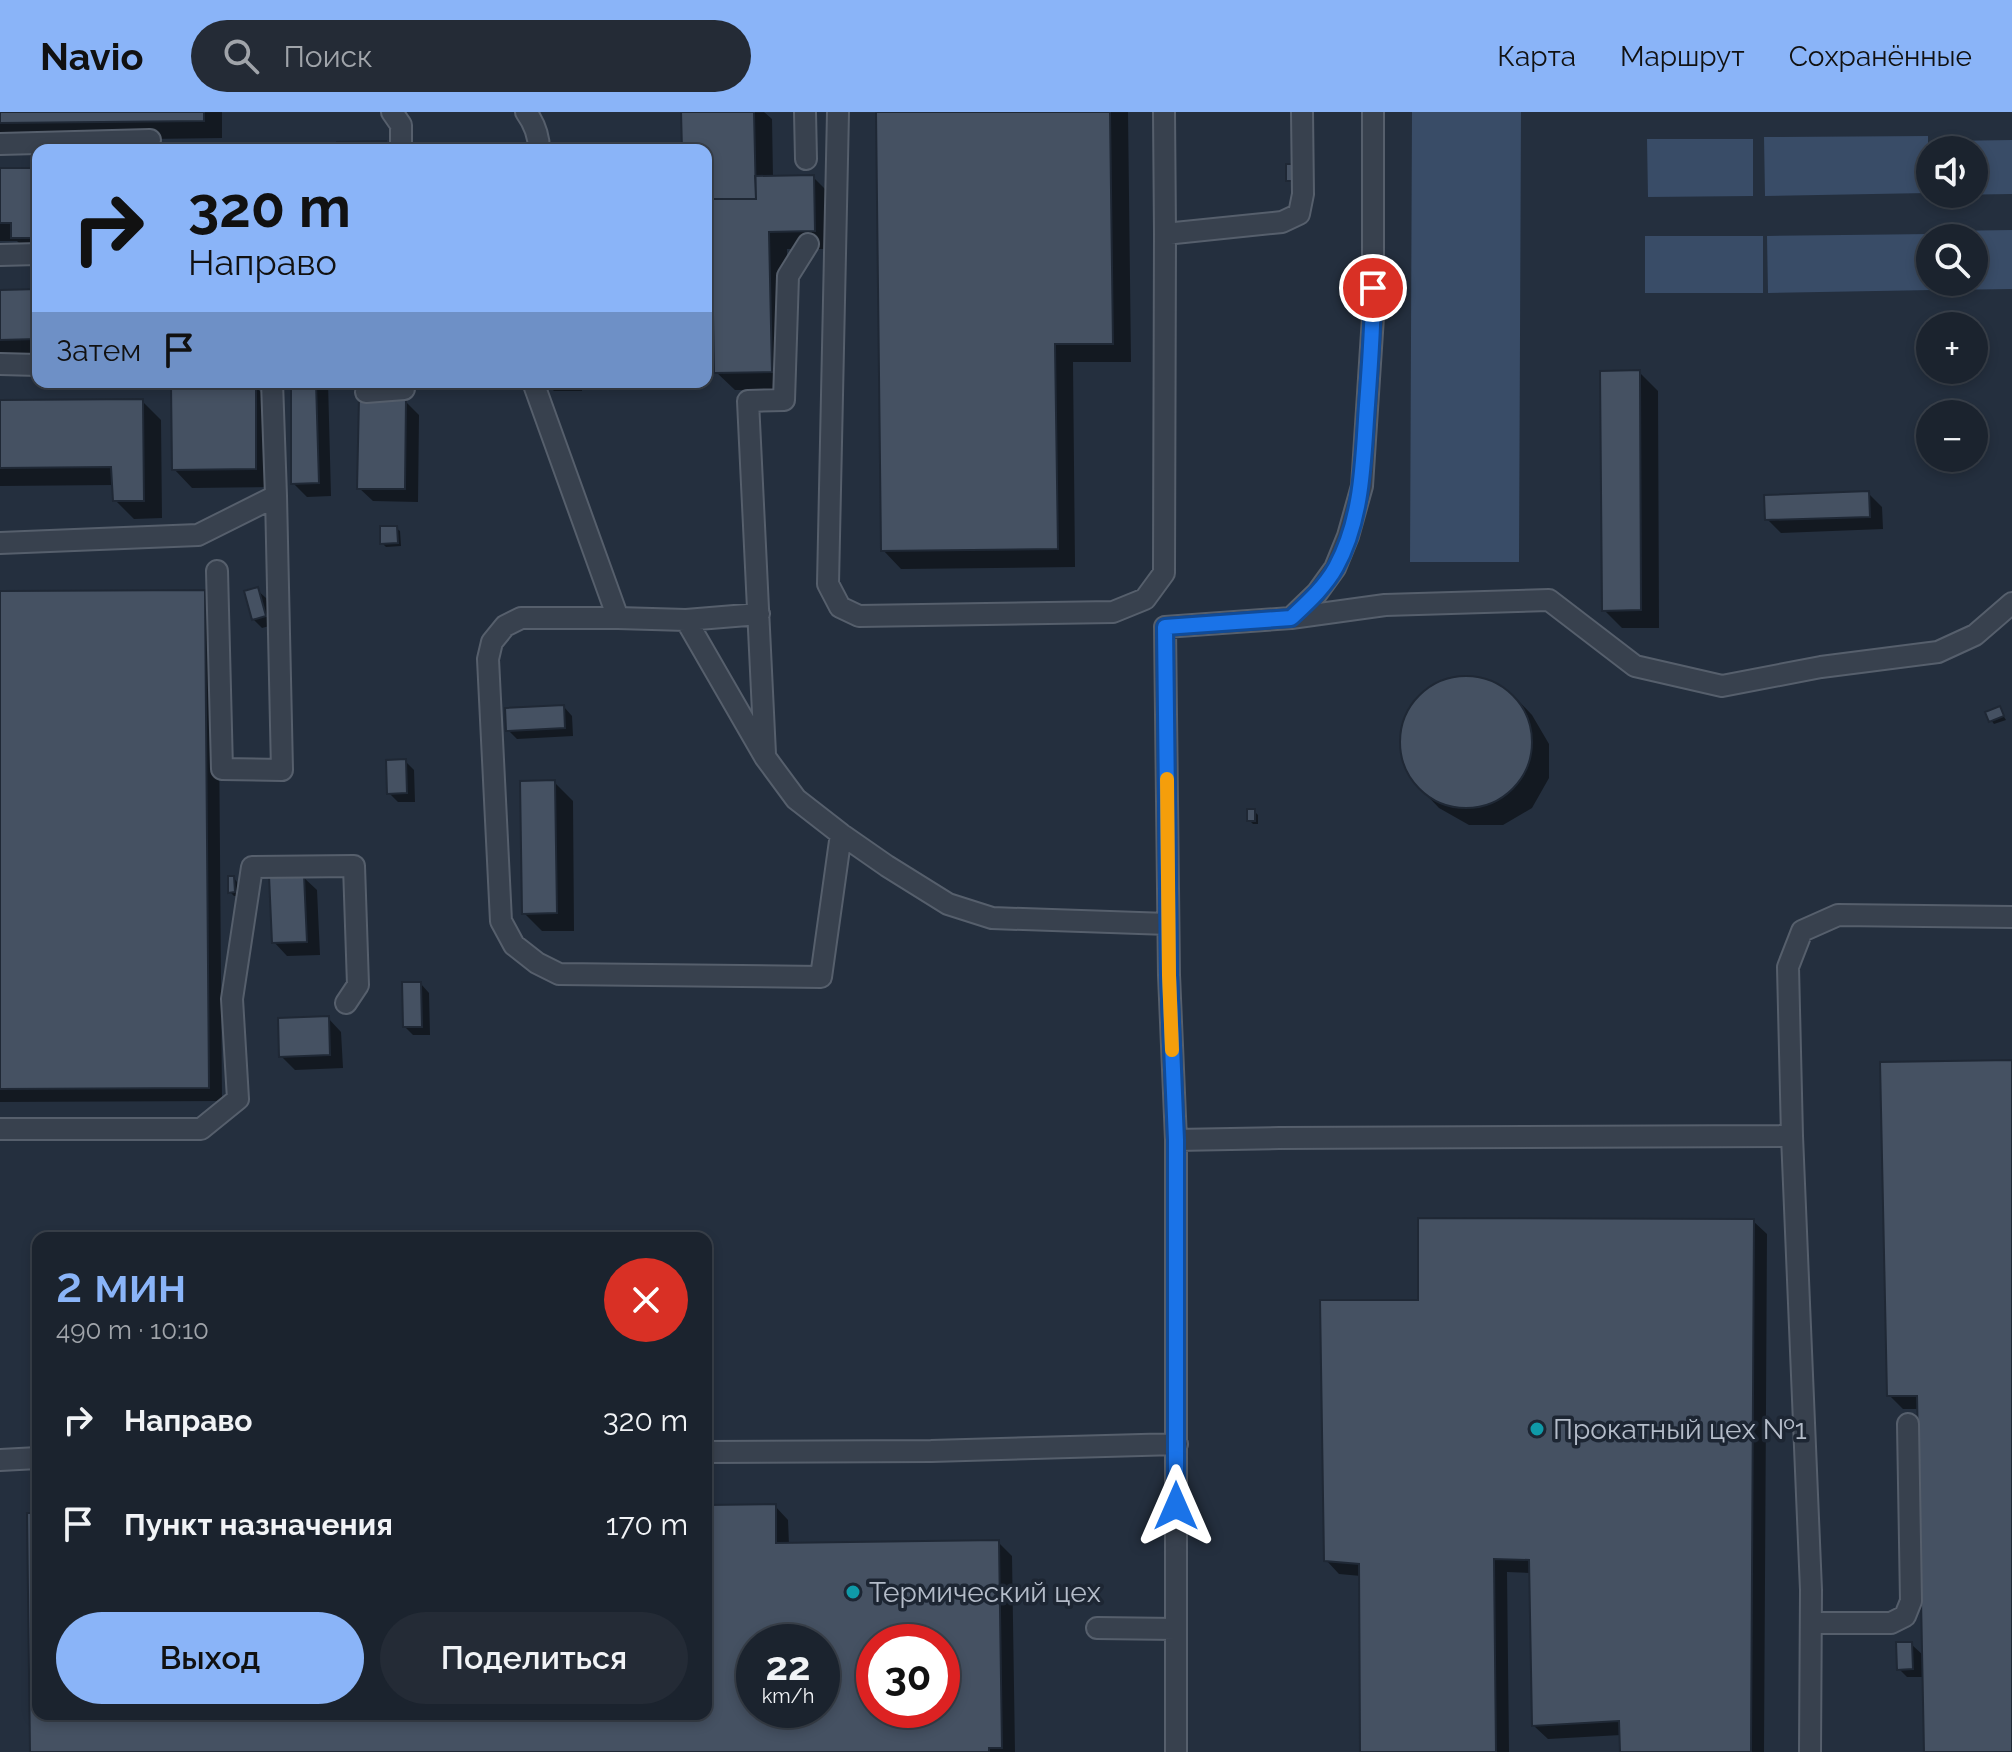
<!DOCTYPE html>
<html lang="ru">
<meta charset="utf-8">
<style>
:root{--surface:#1b232e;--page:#242b36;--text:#f1f3f6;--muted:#a0a4aa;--line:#39404a;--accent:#8ab4f8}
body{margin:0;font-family:Raleway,sans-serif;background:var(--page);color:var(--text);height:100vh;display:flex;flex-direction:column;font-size:30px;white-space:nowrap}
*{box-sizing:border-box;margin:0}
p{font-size:26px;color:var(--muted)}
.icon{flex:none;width:44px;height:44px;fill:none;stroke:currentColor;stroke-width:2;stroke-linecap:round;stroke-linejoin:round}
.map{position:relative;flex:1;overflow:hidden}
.sheet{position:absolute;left:32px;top:1120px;width:680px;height:488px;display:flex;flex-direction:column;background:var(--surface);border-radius:16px;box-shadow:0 4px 12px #0003,0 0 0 2px var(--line)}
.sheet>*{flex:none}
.top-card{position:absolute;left:32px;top:32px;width:680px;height:244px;border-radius:16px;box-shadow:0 4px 12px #0003,0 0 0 2px var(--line);background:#8ab4f8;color:#111;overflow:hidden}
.controls{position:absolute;left:1916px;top:24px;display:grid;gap:16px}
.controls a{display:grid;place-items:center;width:72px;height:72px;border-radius:50%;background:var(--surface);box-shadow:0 4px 12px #0003,0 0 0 2px var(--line);font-size:40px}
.speed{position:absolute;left:736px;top:1512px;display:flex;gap:16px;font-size:40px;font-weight:700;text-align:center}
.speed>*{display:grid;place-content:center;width:104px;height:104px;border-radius:50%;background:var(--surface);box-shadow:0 4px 12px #0003,0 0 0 2px var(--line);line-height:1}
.speed small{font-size:20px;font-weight:400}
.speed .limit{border:12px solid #d22;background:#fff;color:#111}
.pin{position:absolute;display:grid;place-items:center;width:68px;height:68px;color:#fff;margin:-34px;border:4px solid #fff;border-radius:50%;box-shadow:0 2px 8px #0007}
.me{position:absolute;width:88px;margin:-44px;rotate:0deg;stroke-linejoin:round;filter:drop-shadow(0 0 6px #0008)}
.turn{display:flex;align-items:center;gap:28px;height:168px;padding:0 24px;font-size:36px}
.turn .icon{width:104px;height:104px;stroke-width:2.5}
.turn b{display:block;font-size:56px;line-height:68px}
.then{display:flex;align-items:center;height:76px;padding:0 24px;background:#0003;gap:16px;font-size:30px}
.round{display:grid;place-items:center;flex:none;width:84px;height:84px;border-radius:42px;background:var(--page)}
.head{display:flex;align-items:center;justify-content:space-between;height:136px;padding:0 24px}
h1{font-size:48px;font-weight:600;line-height:60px;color:var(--accent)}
.action{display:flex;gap:16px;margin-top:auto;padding:16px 24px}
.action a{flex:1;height:92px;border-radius:48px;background:var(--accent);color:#111;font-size:32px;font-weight:600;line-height:92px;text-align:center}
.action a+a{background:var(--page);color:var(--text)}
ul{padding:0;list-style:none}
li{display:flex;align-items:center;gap:24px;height:104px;padding:0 24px}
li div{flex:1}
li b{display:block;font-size:30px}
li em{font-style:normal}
header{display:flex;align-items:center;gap:48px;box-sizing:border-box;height:112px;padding:0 40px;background:var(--accent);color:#111}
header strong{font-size:38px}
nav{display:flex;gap:44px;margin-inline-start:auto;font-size:28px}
.search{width:560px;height:72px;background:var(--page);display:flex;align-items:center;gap:20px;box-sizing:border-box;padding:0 28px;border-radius:44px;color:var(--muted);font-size:30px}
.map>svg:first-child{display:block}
.water{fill:#394c67}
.shadow{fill:#0007;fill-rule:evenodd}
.building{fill:#455162;stroke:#1f2835;stroke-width:2;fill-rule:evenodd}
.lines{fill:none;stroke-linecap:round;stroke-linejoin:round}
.minor-casing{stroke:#565f6c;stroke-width:24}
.minor{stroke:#38414e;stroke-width:20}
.route-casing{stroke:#114b97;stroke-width:20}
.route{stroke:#1a73e8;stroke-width:14}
.slow{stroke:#f59e0b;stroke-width:14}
.culture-dot{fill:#0f9aa8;stroke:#1d2633;stroke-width:3}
.labels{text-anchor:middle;stroke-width:7;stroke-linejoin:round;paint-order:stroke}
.poi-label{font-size:28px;fill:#b4bcc9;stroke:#1d2633;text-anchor:start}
</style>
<header>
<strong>Navio</strong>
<div class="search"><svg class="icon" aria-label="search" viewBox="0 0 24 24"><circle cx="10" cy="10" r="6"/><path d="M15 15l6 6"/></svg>Поиск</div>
<nav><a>Карта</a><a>Маршрут</a><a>Сохранённые</a></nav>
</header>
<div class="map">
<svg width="2012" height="1640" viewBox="0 0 2012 1640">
<rect width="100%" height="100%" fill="#242f3e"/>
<path class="water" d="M1412,0h109l-2,450h-109z
M1928,24v57l-163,3 -1,-59z
M1647,27h106v57l-105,1z
M2012,28v54l-65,1 27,-1v-44h-28v-9z
M2012,118v59l-67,1v-8h29v-44h-30v-7z
M1932,122v4h-2v44h3v8l-165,3 -1,-57z
M1645,124h118v57h-118z"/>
<path class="shadow" d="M0,0h222v26l-222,3z
M683,0h81l8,7 1,59 40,-1 19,19 1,53h-46l2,141h-54l-19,-18 -2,-155h-8v-67h-22z
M878,0h250l3,250h-58l2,205 -174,2 -18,-19z
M0,58h38v85h-6l-15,-14h-17z
M38,179v66l-38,1v-66z
M1639,260l19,19 1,237h-37l-18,-18z
M293,270h35l3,114 -24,1 -14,-14z
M351,270h56l-46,10z
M582,270v9h-28l-9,-8z
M255,274l18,19 1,82 -82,1 -18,-19z
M142,289l19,19 1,98 -28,1 -19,-19 -1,-15 -114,1v-84z
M405,289l14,14 -1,87 -45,-1 -14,-13z
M1868,381l14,14 1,22 -102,4 -14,-14z
M396,416l4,3 1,15 -15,1 -4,-4z
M257,478l9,8 7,27 -11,3 -9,-9z
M204,480l14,14 4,495 -222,1v-509z
M1449,566h34l30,17 19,20 17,29v34l-17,30 -29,17h-34l-30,-17 -19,-20 -18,-29v-34l17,-30z
M564,595l8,9 1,20 -56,3 -9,-9z
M1999,597l7,11 -12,4 -3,-4z
M405,649l9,9 1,32h-17l-9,-9z
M554,670l19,19 1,130h-32l-18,-18z
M1254,699l4,4v9h-5l-4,-4z
M303,765l14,13 3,65 -33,1 -13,-14z
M234,766l3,4 1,14h-4l-4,-4z
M421,872l8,9 1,42h-17l-8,-8z
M328,906l13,14 2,36 -48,2 -14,-14z
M2012,950v690h-86l-2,-75h-17l-8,-8 12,-25 13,12 -5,-247h-16l-14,-14z
M1753,1109l14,13 -3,518h-142l-1,-17 -73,4 -14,-13 -3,-153 -24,-1 2,180h-147l-1,-176 -22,-2 -13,-14 94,-258z
M775,1394l13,14 1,25 209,-3 14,14 3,196h-983l6,-237v199h668v-207zM754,1530h68v68h-68zM874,1530h68v68h-68z"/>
<path class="building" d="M0,0h204v9l-204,2z
M681,0h73l2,87h-50v-49h-24z
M876,0h234l3,232h-58l3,205 -177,2z
M386,29v9h-49v-8z
M170,32l137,1v5h-137z
M1286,52h9v17h-9z
M0,56h38v70h-27v-15h-11z
M814,63l1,56 -46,1 3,140 -58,1 -3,-174h45l-1,-23z
M38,177v50l-38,1v-50z
M1640,258l1,240 -39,1 -2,-240z
M291,270h25l3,101 -28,1z
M256,272v85l-84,1 -1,-85z
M359,286l47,1 -1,90h-48z
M143,287l1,102h-31l-2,-34 -111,1v-68z
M1869,379l1,26 -105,3 -1,-25z
M380,414h17l1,17 -18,1z
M258,475l8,29 -14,4 -8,-29z
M205,478l4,498 -209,1v-498z
M1400 630a66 66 0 1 1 132 0a66 66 0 1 1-132 0Z
M564,593l1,23 -59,3 -1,-23z
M2000,594l4,10 -15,6 -4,-10z
M406,647l1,34 -20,1 -1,-34z
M555,668l2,133 -35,1 -2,-133z
M1247,697h8v12h-8z
M304,763l3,67 -35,1 -3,-67z
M228,764h6l1,16 -7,1z
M402,870h19l1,45h-19z
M329,904l1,39 -51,2 -1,-39z
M2012,948v692h-88l-7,-356h-30l-7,-334z
M1418,1106l336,1 -3,533h-131l-1,-31 -87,5 -3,-166 -35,-1 2,193h-136l-1,-188 -35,-3 -4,-261h98z
M776,1392v39l223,-3 3,208h-13v4h-959l-3,-239h11v201h668v-209zM754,1530h68v68h-68zM874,1530h68v68h-68z
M1896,1530h16l1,27 -16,1z"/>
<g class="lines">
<g class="minor-casing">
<path id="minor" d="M392,0l9,13v25
M526,0c8,11 13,24 13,38
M805,0l1,47
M838,0l-10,472 12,23 19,9 254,-4 32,-13 19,-26 1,-339 -1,-122
M0,32l150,-4
M1165,122l117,-12 17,-8 4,-20 -1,-82
M0,143l38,-1
M0,252l38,1
M533,270l85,236 68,2 79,137 31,42 45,35 46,32 61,38 44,14 176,6
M366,280l38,-3v-7
M0,431l198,-8 78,-39 -4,-114
M217,459l5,198 60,1 -6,-274
M618,506h-97l-16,8 -13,16 -4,17 13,262 13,24 23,18 22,11 262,3 20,-143
M1291,506l94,-13 164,-5 86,66 87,20 99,-19 117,-15 37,-17 37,-32
M686,508l73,-6
M765,642l-17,-353 36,-1 4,-124 20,-32
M0,1017h201l37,-30 -6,-100 20,-132 102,-1 4,119 -12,18
M1792,1024l19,454 -1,162
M1176,1028l103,-2 513,-2 -4,-169 14,-36 36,-16 174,2
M706,1340l225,-1 246,-7
M0,1348l38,-2
M1811,1511h80l14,-7 6,-15 -3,-177
M1097,1516l79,1
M1176,1640v-612l-7,-165 -4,-348 126,-9 26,-25 18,-25 13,-32 14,-50 11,-169v-205"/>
</g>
<use href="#minor" class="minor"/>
</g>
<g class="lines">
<g class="route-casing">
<path id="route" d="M1176,1394v-366l-7,-165 -4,-348 126,-9c16,-15 34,-31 45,-51 27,-49 27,-108 31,-162 3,-39 6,-78 6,-117"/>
</g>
<use href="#route" class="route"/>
<path class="slow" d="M1167,667l2,196 3,75"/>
</g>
<g class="culture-dot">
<circle cx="1537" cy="1317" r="8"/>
<circle cx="853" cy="1480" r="8"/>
</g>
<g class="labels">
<g class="poi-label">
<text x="1553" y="1327">Прокатный цех №1</text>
<text x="869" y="1490">Термический цех</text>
</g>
</g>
</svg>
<div class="controls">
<a><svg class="icon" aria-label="sound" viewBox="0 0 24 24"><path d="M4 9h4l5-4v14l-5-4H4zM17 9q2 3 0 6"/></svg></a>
<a><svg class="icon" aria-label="search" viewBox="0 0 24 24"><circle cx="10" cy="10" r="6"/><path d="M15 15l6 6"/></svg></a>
<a>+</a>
<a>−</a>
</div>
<div class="speed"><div>22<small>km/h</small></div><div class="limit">30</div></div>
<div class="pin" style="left:1373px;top:176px;background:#d93025"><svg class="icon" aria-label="arrive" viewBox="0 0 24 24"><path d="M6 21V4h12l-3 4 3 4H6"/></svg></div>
<svg class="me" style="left:1176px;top:1394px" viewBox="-20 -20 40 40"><path d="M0-17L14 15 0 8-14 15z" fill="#1a73e8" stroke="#fff" stroke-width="4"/></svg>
<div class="top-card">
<div class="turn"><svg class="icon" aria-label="right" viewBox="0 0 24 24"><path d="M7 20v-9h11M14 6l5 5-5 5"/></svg><div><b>320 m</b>Направо</div></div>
<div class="then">Затем<svg class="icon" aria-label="arrive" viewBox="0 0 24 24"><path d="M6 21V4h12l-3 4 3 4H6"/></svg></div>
</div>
<section class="sheet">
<div class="head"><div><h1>2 мин</h1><p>490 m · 10:10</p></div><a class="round" style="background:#d93025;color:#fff"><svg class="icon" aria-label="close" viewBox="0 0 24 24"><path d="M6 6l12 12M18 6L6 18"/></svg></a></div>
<ul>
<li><svg class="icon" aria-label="right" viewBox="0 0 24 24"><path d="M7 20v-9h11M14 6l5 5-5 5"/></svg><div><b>Направо</b></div><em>320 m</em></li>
<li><svg class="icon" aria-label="arrive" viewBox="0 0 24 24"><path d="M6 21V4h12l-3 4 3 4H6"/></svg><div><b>Пункт назначения</b></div><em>170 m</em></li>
</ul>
<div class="action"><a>Выход</a><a>Поделиться</a></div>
</section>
</div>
